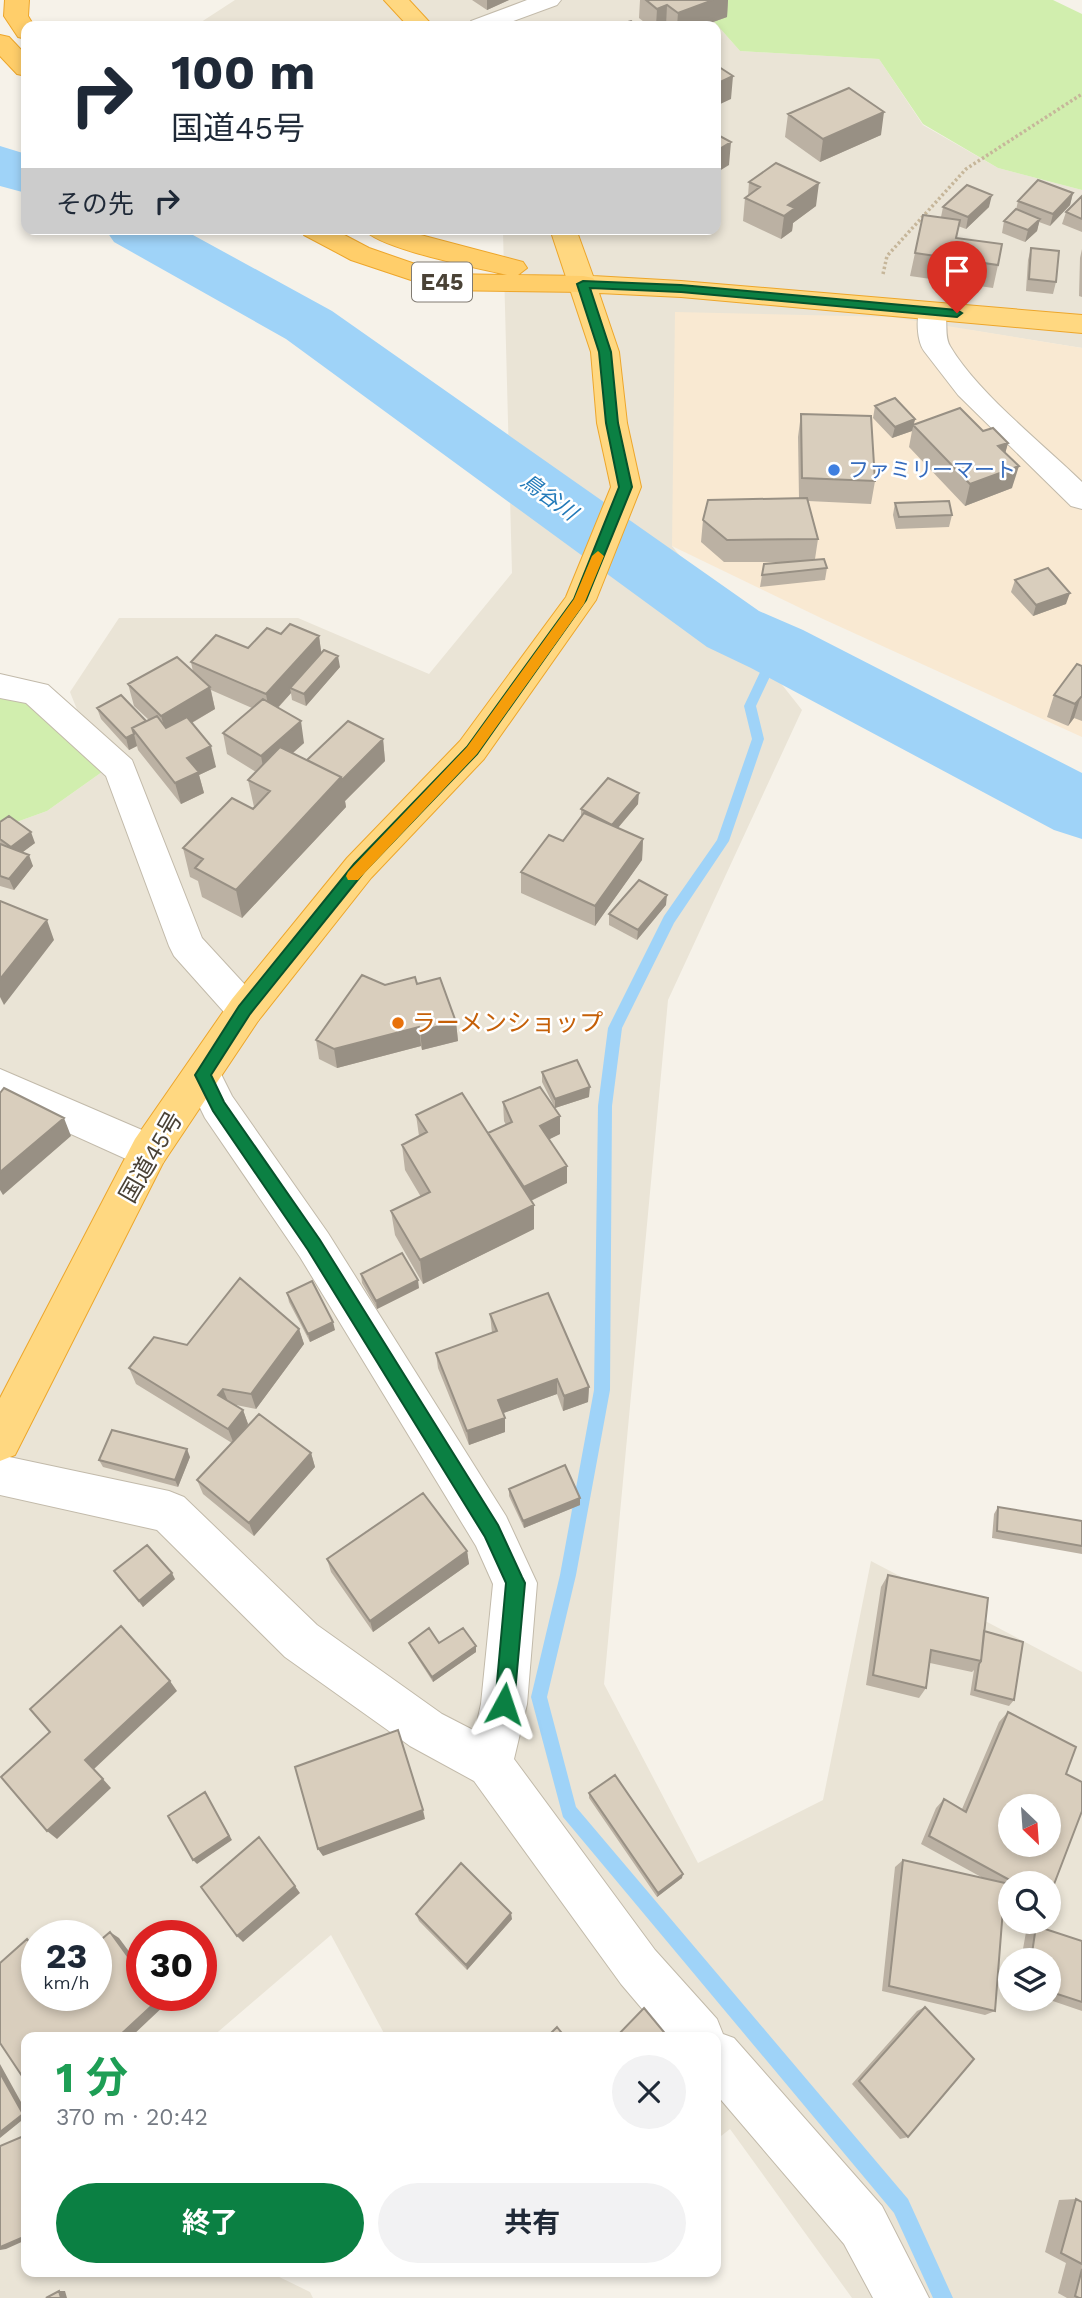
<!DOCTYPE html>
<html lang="ja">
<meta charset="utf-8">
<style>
:root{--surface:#fff;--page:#f2f2f3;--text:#1f2937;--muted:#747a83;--accent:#0b8043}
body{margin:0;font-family:"Work Sans","Noto Sans JP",sans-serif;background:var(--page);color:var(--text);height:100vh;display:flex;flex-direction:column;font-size:26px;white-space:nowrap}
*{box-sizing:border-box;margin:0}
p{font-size:23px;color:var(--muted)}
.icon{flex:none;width:38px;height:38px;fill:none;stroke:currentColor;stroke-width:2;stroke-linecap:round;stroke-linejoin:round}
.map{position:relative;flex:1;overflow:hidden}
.drawer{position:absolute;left:21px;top:2032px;width:700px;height:245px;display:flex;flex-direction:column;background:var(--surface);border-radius:14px;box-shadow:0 4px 10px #0003}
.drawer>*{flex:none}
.hud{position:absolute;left:21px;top:21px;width:700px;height:214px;border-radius:14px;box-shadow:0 4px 10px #0003;background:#fff;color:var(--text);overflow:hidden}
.needle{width:46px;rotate:155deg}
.tools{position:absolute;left:998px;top:1794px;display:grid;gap:14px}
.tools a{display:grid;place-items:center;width:63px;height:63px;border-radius:50%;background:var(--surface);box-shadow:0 4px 10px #0003;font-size:35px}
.speed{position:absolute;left:21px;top:1920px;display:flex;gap:14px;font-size:35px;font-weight:700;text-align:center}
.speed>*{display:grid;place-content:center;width:91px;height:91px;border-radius:50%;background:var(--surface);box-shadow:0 4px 10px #0003;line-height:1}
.speed small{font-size:18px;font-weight:400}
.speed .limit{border:10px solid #d22;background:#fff;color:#111}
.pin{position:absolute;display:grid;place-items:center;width:60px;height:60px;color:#fff;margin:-72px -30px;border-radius:50% 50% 50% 0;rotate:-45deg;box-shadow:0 0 7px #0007}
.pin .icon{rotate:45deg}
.me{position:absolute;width:77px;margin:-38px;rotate:5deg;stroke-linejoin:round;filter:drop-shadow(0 0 5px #0008)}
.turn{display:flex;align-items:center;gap:24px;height:147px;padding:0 35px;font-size:32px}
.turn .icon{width:91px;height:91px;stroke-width:2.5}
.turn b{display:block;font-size:49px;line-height:60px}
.then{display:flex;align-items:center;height:66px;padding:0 35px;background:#0003;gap:14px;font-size:26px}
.round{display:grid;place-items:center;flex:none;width:74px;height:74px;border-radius:37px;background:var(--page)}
.head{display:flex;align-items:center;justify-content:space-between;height:119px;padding:0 35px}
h1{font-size:42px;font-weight:700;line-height:52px;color:#1e9e55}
.cta{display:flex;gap:14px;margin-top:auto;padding:14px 35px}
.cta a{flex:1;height:80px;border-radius:42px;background:var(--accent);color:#fff;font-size:28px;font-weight:700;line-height:80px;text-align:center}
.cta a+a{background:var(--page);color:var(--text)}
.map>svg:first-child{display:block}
.residential{fill:#eae4d6;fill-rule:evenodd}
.commercial{fill:#f9e9d2}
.green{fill:#d1eeae}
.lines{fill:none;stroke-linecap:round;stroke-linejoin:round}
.stream{fill:#9fd3f8;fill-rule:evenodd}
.river{fill:#9fd3f8;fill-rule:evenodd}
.minor-casing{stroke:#c2baaa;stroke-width:2}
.trunk-casing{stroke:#eda62b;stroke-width:2}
.motorway-casing{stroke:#eda62b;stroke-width:2}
.path{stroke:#c6b69a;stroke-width:3.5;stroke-dasharray:2.5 2.5;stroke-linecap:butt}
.minor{fill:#fff;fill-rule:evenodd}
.trunk{fill:#ffd881;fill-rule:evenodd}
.motorway{fill:#ffce6a;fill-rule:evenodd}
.wall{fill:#bbb1a3}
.shaded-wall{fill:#989084}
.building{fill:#d9cebd;stroke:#989084;stroke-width:2;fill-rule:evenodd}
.route{fill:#0b8043;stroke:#07532c;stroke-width:2}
.slow{fill:#f59e0b}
.shop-dot{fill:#3f7fe0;stroke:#fff;stroke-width:2.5}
.food-dot{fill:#e8710a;stroke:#fff;stroke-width:2.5}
.labels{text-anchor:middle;stroke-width:5;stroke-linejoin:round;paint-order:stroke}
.far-shop-label{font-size:21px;fill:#366cbe;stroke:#fff;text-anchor:start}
.far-water-label{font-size:21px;font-style:italic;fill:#227ab9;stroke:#fff}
.shield{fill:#fff;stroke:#807b72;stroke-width:2}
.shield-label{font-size:23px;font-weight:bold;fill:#4a4236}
.food-label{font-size:24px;fill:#c56008;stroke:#fff;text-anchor:start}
.street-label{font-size:24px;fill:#4a4236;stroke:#fff}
</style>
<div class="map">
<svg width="1082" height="2298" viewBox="0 0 1082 2298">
<rect width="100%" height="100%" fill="#f6f2e9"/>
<path class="residential" d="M235,0h460l45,51 139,8 44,66 75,43 84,22v158l-112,-18 -298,216 130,164 -134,290 -64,684 94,179 125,-63 48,-239 211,111v626h-230l-122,-169 -14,11v-103h-330l-55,-102 -119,102h-186v235h243l41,20 3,6h-313v-1470l47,-17 55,-39 -32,-80 49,-74h179l131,56 83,-101 -9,-341 -8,-3h221v-203h-521zM1010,1806h38v38h-38zM1010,1883h38v39h-38zM37,1936h59v59h-59zM142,1936h59v59h-59zM1010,1960h38v38h-38z"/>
<path class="commercial" d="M675,312l217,5 190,31v389l-259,-118 -151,-73z"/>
<path class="green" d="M695,0h358l29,14v176l-84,-22 -75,-44 -44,-65 -139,-8z
M0,695l25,5 77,72 -55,39 -47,17z"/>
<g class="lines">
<path class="stream" d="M777,645l6,4 -27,57 8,33 -35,102 -55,82 -52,105 -10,78 -2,284 -34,185 -29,122 29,110 332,392 45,99h-20l-39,-85 -331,-396 -32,-120 29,-122 34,-185 4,-284 10,-78 56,-112 53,-76 35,-101 -8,-33 27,-57z"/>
<path class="river" d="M0,146l26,8v39l-26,-7z
M105,229h77l150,82 427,300 44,19 279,143v66l-28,-9 -303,-162 -44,-21 -421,-308 -172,-97z"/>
<g class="minor-casing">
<path id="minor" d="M527,0h34l-4,5 -57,21h-33l4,-5z
M932,303l10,2c8,12 1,29 8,41 27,46 93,98 132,136v27l-11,-3 -113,-111 -34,-44c-7,-10 -9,-35 -2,-46z
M0,674l48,11 84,75 70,178 56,61 5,11 -5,11 -13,4 -13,-4 -58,-65 -5,-10 -63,-170 -80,-73 -26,-5z
M203,1059l13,5 16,32 96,137 178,283 31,67 -10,121 -13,55 141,191 62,69 6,15 11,4 148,168 47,92h-56l-29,-54 -128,-150v-57h-50l-45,-53 -147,-203 -64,-35 -125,-89 -128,-127 -157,-35v-40l169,36 15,6 133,128 125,89 33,17 6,-27 12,-120 -17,-38 -176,-289 -95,-139 -21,-43 6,-11z
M0,1069l163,70 5,12 -5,12 -14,5 -14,-5 -135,-61z"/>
</g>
<g class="trunk-casing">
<path id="trunk" d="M384,0h25l24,26h-25z
M550,229h26l17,47 88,5 401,34v18l-401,-36 -82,-4 20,59 8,71 14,64 -45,113 -112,159 -113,119 -113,143 -95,142 -148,292 -15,6v-63l135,-259 97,-140 115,-141 113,-117 106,-144 45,-110 -14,-64 -6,-71z"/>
</g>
<g class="motorway-casing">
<path id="motorway" d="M5,0h24l-1,16 6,10h-8v13l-8,-2 -14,-21z
M0,35l9,2 17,18v21l-9,-2 -17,-18z
M300,229h33l36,19 75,26 63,1c-28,-7 -129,-26 -143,-46h34l125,33 4,6 -9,7 65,1 10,2 4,6 -4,6 -10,2 -142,-2 -90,-30 -47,-25z"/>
</g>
<path class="path" d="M883,274l4,-18 79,-87 116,-75"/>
<use href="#minor" class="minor"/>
<use href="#trunk" class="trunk"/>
<use href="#motorway" class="motorway"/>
</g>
<path class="wall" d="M472,0h37l-22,10z
M640,0h88l-1,17 -25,9h-53l-10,-8z
M788,114l93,21 -61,27 -35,-25z
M749,182l67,24 -23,17 -1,8 -11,8 -38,-18 2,-23 3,-2z
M1073,193l-3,12 -20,21 -11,-4 -2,9 -12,11 -23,-9 2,-12 12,-11 2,-9z
M1082,196v36l-20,-8 4,-12z
M943,207h46l-23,22 -8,-3 -2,12 42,27 -5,23 -83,-12 5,-23 26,-36z
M1031,248l25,34 -3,12 -27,-3 2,-31z
M1082,249v48l-3,-1 1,-38z
M875,406l40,13 -1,5 69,7 25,12 -3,10 7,35 -47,18 -56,-59 3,-16 -20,7 -19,-20z
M801,414l74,67 -4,23 -63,-3 10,38 -3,20 12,9 -2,12 -65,7 2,-12 26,-13h-64l-23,-20 2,-22 96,-22 -1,-61z
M895,503l57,12 -3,12 -53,2 -3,-14z
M1015,580l51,24 -33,12 -22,-24z
M281,634l38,2 2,16 19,15 -34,39 -14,-6 -1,-7 -13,15 26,35 -11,10 14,7 76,-21 2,22 -40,40 1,6 -104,111 -40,-21 -4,-16 -8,-4 -7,-29 71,-41 -6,-27 8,-8 -29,-18 -4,-21 29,-25 -41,-18 4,19 -23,14 24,44 -17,8 5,18 -23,11 -43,-54 -1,-4 -8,4 -28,-31 -4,-11 49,13 3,-1 -15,-14 -6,-22 65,-12 -2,-10 57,-14z
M1082,666v55l-8,-3 -6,8 -21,-9 7,-22z
M638,804l-20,24 25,11 -1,21 -47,66 -74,-33v-21l42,-31 18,-24v-8z
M0,822l35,21 -13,9 11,14 -19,24 -14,-4z
M666,905l-29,35 -28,-15v-11z
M417,984l39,38 2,19 -36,9 -1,-4 -84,22 -18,-9 -3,-19 69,-55z
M542,1072l47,25 -34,11 -13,-26z
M503,1102l57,32 -11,5 18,44 -36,18 3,28 -111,55 -28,-49 -4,-24 30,-14 -16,-27 -3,-25 17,-9 -3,-21 72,20 18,-10 -2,-4z
M361,1274l58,14 -42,21 -15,-26z
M287,1293l48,37 -25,12 -21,-40z
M490,1314l99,73 -1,15 -25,9 -6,-17 -54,19 2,5v14l-36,13 -31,-77 -2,-15 56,-20z
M299,1329l5,15 -48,65 -20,-4 7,5 5,14 -3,5 66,24 4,14 -61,69 -51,-42 -6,-14 35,-37 -96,-59 -7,-16 58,-23z
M190,1457l-12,30 -75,-20 -4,-7z
M509,1489l71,9v7l-56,23 -15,-32z
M998,1507l84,14v33l-90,-16 2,-24z
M467,1551l2,13 -96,68 -42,-60 -4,-13z
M114,1571l61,8 -32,28z
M888,1575l96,56 30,69 -5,6 -39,-11 4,-25 -2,2 -42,-9 -4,25 -7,10 -53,-13 15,-98z
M409,1643l67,3v6l-43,30 -22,-34z
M1008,1712l58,62 -18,109h-38v9l-5,-2 -10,121 -10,4 -103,-24 13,-124 8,-7 80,18 -62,-34 15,-36 8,-9 18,10 37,-87z
M589,1793l93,85 -25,19 -68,-99z
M416,1914l96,5 -45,51 -48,-49z
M1036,1926l46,15v70l-38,-13h4v-38h-27l5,-28z
M925,2007l-17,130 -8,2 -48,-55 65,-73z
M1076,2199l6,3v96h-15l-9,-5 8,-30 -21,-11 14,-52z"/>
<path class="shaded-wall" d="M487,0h22l-22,10z
M713,0h15l-1,17 -25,9h-25l1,-13z
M667,5l-1,21h-10l1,-17z
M733,76l-2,23 -15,7v-22z
M884,112l-3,23 -61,27 3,-23z
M731,142l-2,23 -13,8v-22z
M819,183l-3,23 -23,17 -1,8 -11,8 3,-23 4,-11z
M1073,193l-3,12 -20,21 3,-12z
M992,195l-3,12 -23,22 2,-12z
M1040,219l-3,12 -12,11 3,-12z
M915,419l-3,12 -20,7 3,-11z
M1008,443l-6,22 -4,-19z
M1019,466l-7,22 -47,18 5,-22z
M1070,593l-4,11 -33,12 3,-11z
M319,636l3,22 -32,30 1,5 -21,23 -4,-22z
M338,656l2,11 -34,39 -2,-12z
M210,687l5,22 -48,28 -6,-21z
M1081,696l-7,22 -6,8 7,-22z
M301,721l3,22 -39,34 -4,-21z
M134,734l3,12 -8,4 -3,-12z
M383,739l2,22 -40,40 1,6 -104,111 -6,-28 105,-113z
M211,746l5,21 -17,8 5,18 -23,11 -6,-21 12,-25z
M639,793l-1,11 -27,32 1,-11z
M31,832l4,11 -20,15 -4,-11z
M643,839l-1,21 -47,66v-20z
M29,855l4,11 -19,24 -5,-11z
M667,895l-1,10 -29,35 1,-10z
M47,920l7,20 -50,65 -4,-8v-18z
M456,1022l2,19 -36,9 -2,-19z
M419,1027l2,19 -84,22 -3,-19z
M590,1087l-1,10 -34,11v-9z
M560,1116v18l-20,10v-18z
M64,1118l7,18 -68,59 -3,-5v-18z
M567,1166v17l-43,21v-17z
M534,1205v24l-111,55 -3,-24z
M418,1280l1,8 -42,21 -1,-8z
M333,1322l2,8 -25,12 -2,-8z
M299,1329l5,15 -48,65 -5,-15z
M557,1379v15l-59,21v-15z
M589,1387l-1,15 -25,9 1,-15z
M223,1389l6,15 -11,-9z
M243,1410l5,14 -14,20 -6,-15z
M505,1418v14l-36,13 -2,-14z
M187,1449l3,8 -12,30 -3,-7z
M311,1453l4,14 -61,69 -5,-13z
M580,1498v7l-56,23 -1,-7z
M467,1551l2,13 -96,68 -3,-11z
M172,1573l3,6 -32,28 -4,-6z
M476,1646v6l-43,30 -1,-5z
M170,1681l7,10 -83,78 17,19 -54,51 -10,-8 38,-71z
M205,1792l27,48 -35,24 -4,-4z
M423,1810l2,9 -102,37 -5,-7z
M683,1874l-1,4 -25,19 1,-4z
M295,1886l5,7 -57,49 -6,-6z
M511,1913l1,6 -45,51 -1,-5z
M110,1932l9,6 23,31v7z
M27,1939l10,5v8z
M156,1995h5l6,8 -36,34h-13z
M0,2064l26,47v6l-26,21z
M26,2236v4l-20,9 -6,1v-3z
M59,2291h6l2,7h-6z"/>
<path class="building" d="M646,0h67l-35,13 -11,-8 -10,4z
M631,21l5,5h-23z
M716,65l17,11 -17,8z
M849,88l35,24 -61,27 -35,-25z
M716,134l15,8 -15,9z
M776,163l43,20 -31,22 7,3 -11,8 -39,-18 15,-11 -11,-5z
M1038,180l35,13 -20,21 -35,-13z
M967,185l25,10 -24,22 -25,-10z
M1082,196v23l-16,-7z
M1016,209l24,10 -12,11 -24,-9z
M923,215l37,5 -4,18 46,6 -4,21 -83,-12z
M1031,248l28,3 -3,31 -27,-3z
M895,398l20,21 -20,8 -20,-21z
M960,408l23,23 10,-3 15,15 -10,3 21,20 -49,18 -57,-59z
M801,414l70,2 4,65 -73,-3z
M807,498l11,41 -91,1 -24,-20 5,-20z
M949,501l3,14 -53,2 -4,-14z
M824,559l3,9 -65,7 2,-11z
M1048,568l22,25 -34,12 -21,-25z
M290,624l29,12 -53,58 -75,-32 25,-27 32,13 19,-20 14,6z
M324,650l14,6 -34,38 -14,-6z
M177,657l33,30 -49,29 -33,-32z
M1077,664l5,2v30l-7,8 -21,-9z
M121,695l25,26 -14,7 2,6 -8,4 -29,-30z
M263,699l38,22 -40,35 -38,-23z
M157,716l9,12 21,-11 24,29 -24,12 12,14 -24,11 -43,-55z
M348,721l35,18 -41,41 -1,-3 -34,-17z
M280,747l61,30 -105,113 -41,-22 8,-9 -20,-11 49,-50 21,11 17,-18 -22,-11z
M608,778l31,15 -27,32 -31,-16z
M584,813l59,26 -48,67 -74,-34 28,-37 14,6z
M9,816l22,16 -20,15 -11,-8v-17z
M0,844l29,11 -20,24 -9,-3z
M639,880l28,15 -29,35 -29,-16z
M0,901l47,19 -47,59z
M362,975l23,10 30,-8 2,7 23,-6 16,44 -36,9 -1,-4 -85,22 -18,-9z
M577,1060l13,27 -35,12 -13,-27z
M540,1087l20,29 -20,10 27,40 -43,21 -36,-54 24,-11 -9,-20z
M4,1088l60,30 -64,54v-79z
M462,1093l72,112 -114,55 -29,-49 39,-19 -28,-47 25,-13 -11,-17z
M402,1253l16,27 -42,21 -15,-27z
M240,1278l59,51 -48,65 -28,-5 -5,6 25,15 -15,19 -99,-61 25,-31 33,8z
M312,1281l21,41 -25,12 -21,-41z
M548,1293l41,94 -25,9 -7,-17 -59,21 7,18 -38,13 -31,-78 61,-22 -7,-17z
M259,1414l52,39 -62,70 -52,-43z
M112,1430l75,19 -12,31 -76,-20z
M565,1465l15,33 -57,23 -14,-32z
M423,1493l44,58 -97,70 -43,-62z
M998,1507l84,14v25l-85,-15z
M147,1545l25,28 -33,28 -25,-30z
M888,1575l100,23 -7,63 -50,-11 -5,38 -53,-13z
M121,1626l49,55 -85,79 18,19 -56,52 -46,-54 49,-45 -20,-23z
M429,1628l10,15 24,-15 13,18 -44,31 -23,-34z
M984,1631l39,11 -9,58 -39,-10 4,-26 2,-3z
M1008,1712l68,35 -10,27 16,8v29l-34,89v-17h-33l-86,-47 15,-37 22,13zM1010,1806h38v38h-38z
M398,1730l25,80 -105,39 -23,-82z
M615,1775l68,99 -25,19 -69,-100z
M205,1792l24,44 -36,24 -25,-44z
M259,1837l36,49 -58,50 -36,-49z
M903,1860l102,23 -10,128 -106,-25z
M461,1863l50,50 -45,52 -50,-51z
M1036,1926l46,15v61l-34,-11v-31h-17z
M110,1932l32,44v19h14l3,4 -41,38h-92v45l-26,-39v-80l27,-24 10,13v43h59v-51z
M925,2007l49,52 -66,78 -49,-56z
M644,2008l24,29h-52z
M557,2027l8,10h-18z
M0,2073l23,41 -23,18z
M26,2135v101l-26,11v-101z
M1076,2199l6,3v62l-21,-11z
M1082,2269v29h-3l-4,-2z
M59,2291l2,7h-15z"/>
<path class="route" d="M583,281l98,4 276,25 5,3 -5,4 -276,-25 -91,-4 21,64 7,71 14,64 -46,113 -109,154 -113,118 -114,142 -39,61 13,27 96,138 178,285 24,52 3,6 -11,121 -3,6 -7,3 -6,-3 -3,-6 11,-121 -21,-46 -177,-287 -95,-139 -18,-36 44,-69 115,-142 113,-117 107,-148 45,-112 -13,-64 -7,-71 -22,-68z"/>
<path class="slow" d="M598,551l6,5 -20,48 -107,150 -119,126h-10l-2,-4 2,-4 119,-125 107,-148 18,-43z"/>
<circle class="shop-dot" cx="834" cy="470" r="7"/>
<circle class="food-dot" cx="398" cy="1023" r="7"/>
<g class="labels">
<g class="far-shop-label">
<text x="848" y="477">ファミリーマート</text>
</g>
<g class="far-water-label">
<text transform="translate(549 497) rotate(36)" y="7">鳥谷川</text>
</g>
<rect class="shield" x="412" y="262.5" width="60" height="39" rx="5"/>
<g class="shield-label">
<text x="442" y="290">E45</text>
</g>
<g class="food-label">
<text x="412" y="1031">ラーメンショップ</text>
</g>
<g class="street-label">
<text transform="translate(151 1157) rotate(-60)" y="8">国道45号</text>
</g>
</g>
</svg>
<div class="tools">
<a><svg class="needle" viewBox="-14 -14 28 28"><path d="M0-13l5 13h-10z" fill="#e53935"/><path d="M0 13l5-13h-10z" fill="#747a83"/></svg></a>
<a><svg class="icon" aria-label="search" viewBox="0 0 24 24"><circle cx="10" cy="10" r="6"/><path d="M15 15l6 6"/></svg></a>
<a><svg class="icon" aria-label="layers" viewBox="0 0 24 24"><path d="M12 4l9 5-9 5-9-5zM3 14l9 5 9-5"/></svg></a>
</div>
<div class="speed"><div>23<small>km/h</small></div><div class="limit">30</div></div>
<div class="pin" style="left:957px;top:313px;background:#d93025"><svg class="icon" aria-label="arrive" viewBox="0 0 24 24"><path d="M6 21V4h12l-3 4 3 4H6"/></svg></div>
<svg class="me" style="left:504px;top:1704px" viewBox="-20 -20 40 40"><path d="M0-17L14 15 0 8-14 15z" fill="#0b8043" stroke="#fff" stroke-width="4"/></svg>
<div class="hud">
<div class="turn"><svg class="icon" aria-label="right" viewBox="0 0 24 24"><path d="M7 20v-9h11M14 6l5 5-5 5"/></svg><div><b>100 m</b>国道45号</div></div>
<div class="then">その先<svg class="icon" aria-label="right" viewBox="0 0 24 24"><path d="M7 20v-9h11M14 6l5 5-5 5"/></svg></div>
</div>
<section class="drawer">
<div class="head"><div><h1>1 分</h1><p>370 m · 20:42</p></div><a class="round"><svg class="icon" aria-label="close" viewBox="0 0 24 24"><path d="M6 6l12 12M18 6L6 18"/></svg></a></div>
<div class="cta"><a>終了</a><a>共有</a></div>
</section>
</div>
